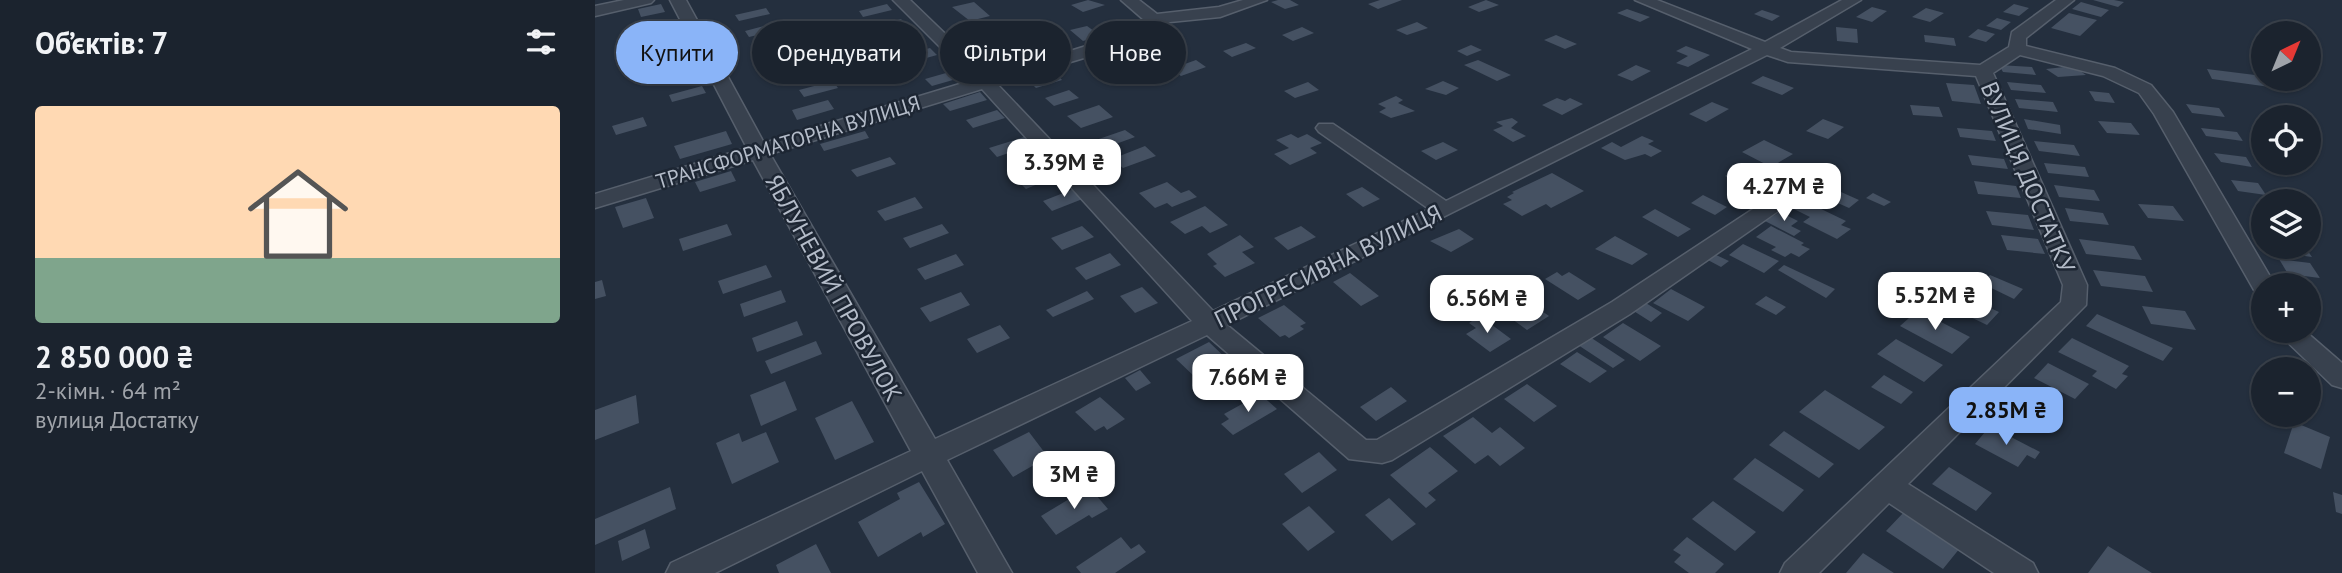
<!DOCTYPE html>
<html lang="uk">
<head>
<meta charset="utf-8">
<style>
	:root { --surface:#1b232e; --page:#282f3a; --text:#f1f3f6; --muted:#a0a4aa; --line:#39404a; --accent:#8ab4f8 }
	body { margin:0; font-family:"PT Sans",sans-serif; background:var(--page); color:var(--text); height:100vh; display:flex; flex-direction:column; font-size:26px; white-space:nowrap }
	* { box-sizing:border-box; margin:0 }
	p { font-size:23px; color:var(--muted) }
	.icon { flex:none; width:38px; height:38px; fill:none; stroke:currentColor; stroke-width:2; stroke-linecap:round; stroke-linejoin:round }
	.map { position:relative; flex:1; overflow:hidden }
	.details { display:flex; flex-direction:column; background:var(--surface); width:595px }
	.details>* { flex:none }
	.banner { position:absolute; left:21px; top:21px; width:665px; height:63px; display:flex; gap:14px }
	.needle { width:46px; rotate:43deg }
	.tools { position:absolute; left:1656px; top:21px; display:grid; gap:14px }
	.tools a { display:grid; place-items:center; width:70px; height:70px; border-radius:50%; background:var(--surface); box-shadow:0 2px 5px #0004,0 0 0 2px var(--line); font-size:35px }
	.price { position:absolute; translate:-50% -60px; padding:0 16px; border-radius:14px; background:#fff; color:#222; font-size:23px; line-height:46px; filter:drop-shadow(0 2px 4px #0008) }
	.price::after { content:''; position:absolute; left:50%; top:42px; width:21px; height:16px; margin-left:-10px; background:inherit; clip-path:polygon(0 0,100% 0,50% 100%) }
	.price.on { background:var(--accent); color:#111 }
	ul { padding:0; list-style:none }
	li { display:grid; align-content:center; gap:14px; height:371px; padding:0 35px }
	li span { display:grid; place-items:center; height:217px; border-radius:7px; color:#555 }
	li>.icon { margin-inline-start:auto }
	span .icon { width:126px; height:126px; fill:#fffc; stroke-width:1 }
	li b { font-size:30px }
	h2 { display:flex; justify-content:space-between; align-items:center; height:84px; padding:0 35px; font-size:30px }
	.tag { padding:0 24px; border-radius:32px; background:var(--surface); box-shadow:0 2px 5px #0004,0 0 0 2px var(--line); font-size:24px; line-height:63px }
	.tag.on { background:var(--accent); color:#111 }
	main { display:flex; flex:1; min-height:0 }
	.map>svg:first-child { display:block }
</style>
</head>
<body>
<main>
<section class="details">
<h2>Об’єктів: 7<svg class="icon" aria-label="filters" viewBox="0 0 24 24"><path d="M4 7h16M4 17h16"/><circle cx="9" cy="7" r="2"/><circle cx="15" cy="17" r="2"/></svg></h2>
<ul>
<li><span style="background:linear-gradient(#ffd9b3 70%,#7fa58c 0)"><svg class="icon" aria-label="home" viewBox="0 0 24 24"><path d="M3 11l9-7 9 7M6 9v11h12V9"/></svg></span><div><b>2 850 000 ₴</b><p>2-кімн. · 64 m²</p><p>вулиця Достатку</p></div></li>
</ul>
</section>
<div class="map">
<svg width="1747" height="573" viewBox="0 0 1747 573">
	<rect width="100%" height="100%" fill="#242f3e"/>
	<path fill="#455162" d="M493,0L510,5L488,12L476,5Z
		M683,0H695L704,5L690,9L676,2Z
		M785,0H807L783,9L773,4Z
		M891,0L904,5L884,12L873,7Z
		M1498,0H1519L1529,2L1523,7Z
		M379,2L395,16L375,21L357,7Z
		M1486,2L1514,10L1506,17L1477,9Z
		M66,4L70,12L46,17L43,9Z
		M292,4L297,10L268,17L264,11Z
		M1419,4L1434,8L1424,16L1408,12Z
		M1277,7L1292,11L1277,22L1261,17Z
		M171,8L175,14L144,21L140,15Z
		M1331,8L1349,13L1335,22L1317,17Z
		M1032,9L1055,17L1045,22L1022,13Z
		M1167,10L1185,16L1177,21L1159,14Z
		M1474,13L1502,20L1485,36L1456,28Z
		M1402,18L1416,22L1406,30L1391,26Z
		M306,19L310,24L283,30L278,26Z
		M822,22L833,28L812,35L801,30Z
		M180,23L184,30L154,37L150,31Z
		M492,26L506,36L488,41L475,30Z
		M707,27L719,33L698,41L687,35Z
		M1241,27L1262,29L1263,43L1242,41Z
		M409,28L416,34L390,41L384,35Z
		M78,29L81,34L49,41L47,37Z
		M1383,29L1400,34L1391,42L1373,37Z
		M320,33L327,40L298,48L291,41Z
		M961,35L982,44L970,49L949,40Z
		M1329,35L1359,38L1361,46L1330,42Z
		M84,40L87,46L52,55L49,49Z
		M191,40L196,47L164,55L159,47Z
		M651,43L661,48L637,57L628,51Z
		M428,44L440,55L412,63L401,52Z
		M876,45L887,50L872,56L862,51Z
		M1091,46L1115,55L1093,67L1081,63L1093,56L1081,51Z
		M335,48L342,55L317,62L310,55Z
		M530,48L541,56L521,62L510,54Z
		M91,54L94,60L61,68L58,62Z
		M206,55L211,62L174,72L170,64Z
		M601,60L611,67L586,76L576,69Z
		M883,60L916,75L902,81L869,65Z
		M251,61L255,68L222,77L218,70Z
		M1041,65L1056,71L1037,81L1022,75Z
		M1404,65L1437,67L1441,75L1408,72Z
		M1478,66L1491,75L1463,77L1451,69Z
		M98,69L102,75L69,83L67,77Z
		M1612,69L1668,76V79L1696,80L1704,91L1617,79Z
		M458,70L467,80L441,88L431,78Z
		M358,71L365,78L337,86L330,79Z
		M1168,76L1199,88L1187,95L1156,83Z
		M238,81L243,88L209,97L204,90Z
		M848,81L864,88L851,95L830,89Z
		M713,82L724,90L700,98L689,91Z
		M1412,82L1446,85L1451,93L1416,90Z
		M1351,83L1379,85L1386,104L1357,101Z
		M107,86L111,93L77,102L74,95Z
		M474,90L484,98L459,106L450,98Z
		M1494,91L1514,93L1520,103L1500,101Z
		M385,92L392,100L355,111L348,104Z
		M801,96L808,100L803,103L820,111L796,118L784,112L791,108L783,104Z
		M962,98L970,101L975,98L988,104L967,115L947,105Z
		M1420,99L1458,102L1463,112L1424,108Z
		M233,100L239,109L202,120L197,110Z
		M1117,102L1134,109L1111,122L1094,114Z
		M1591,104L1624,108L1630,117L1597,113Z
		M504,105L518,117L486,128L472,116Z
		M1315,105L1344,107L1348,117L1318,115Z
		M402,110L410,118L378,128L371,120Z
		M48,117L52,126L21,135L17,126Z
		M917,118L923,122L916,128L931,136L918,142L898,130L908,126L901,122Z
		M1228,119L1249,127L1233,139L1211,131Z
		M1429,119L1465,125L1466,134L1433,129Z
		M1503,121L1536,123L1545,135L1512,133Z
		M1362,128L1397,131L1401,141L1365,137Z
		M1606,128L1642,132L1648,141L1611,136Z
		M530,130L540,137L507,149L498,141Z
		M131,131L137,144L85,159L79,146Z
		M270,131L274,138L229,151L225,144Z
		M696,134L703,138L712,134L727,143L715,148L722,153L695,165L679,154L694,148L681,140Z
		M1047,136L1059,141L1053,144L1067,151L1056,157L1050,154L1030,160L1006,148L1017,142L1026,147Z
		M429,137L437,145L402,157L394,148Z
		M1169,140L1198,154L1176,167L1147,152Z
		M1439,141L1479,145L1485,156L1444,151Z
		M848,142L863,150L841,160L826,151Z
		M550,146L561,156L528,168L517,159Z
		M1619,153L1651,157L1657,167L1626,162Z
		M1373,155L1409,159L1413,169L1377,165Z
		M295,157L301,164L262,177L256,170Z
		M1449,163L1490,167L1494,177L1453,173Z
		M451,164L464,175L431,189L418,176Z
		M1141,169L1171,183L1160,190L1130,176Z
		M136,171L141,181L105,192L100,182Z
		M957,173L989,191L956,208L951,204L927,216L908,204L917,200L912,197L919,193L917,192Z
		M1636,180L1663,183L1671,195L1643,191Z
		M1379,181L1421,186L1426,198L1383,194Z
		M572,182L586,193L594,190L602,197L577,207L572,203L560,208L544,193Z
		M1459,185L1499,190L1505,201L1464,197Z
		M767,187L785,199L768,207L751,194Z
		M481,188L490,198L457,211L448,201Z
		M1237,188L1264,200L1254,208L1227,196Z
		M1214,192L1231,200L1222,207L1251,221L1246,225L1256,229L1242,239L1208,222L1215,217L1193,206Z
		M1278,193L1296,202L1289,206L1271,198Z
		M1108,195L1132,207L1120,215L1096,203Z
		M320,197L328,208L290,221L282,211Z
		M51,198L59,218L28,228L20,207Z
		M1543,204L1578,206L1589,221L1553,218Z
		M610,206L633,225L615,233L607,226L590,234L575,222Z
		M1470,208L1508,213L1514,225L1475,221Z
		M1060,209L1096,229L1083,237L1047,217Z
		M1391,211L1433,215L1439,230L1397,225Z
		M1185,212L1203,221L1196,226L1206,231L1199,236L1170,221Z
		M132,224L137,235L88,251L84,239Z
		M347,224L354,233L315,248L308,238Z
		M487,226L499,237L467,250L456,238Z
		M706,226L721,237L693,250L679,238Z
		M1176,226L1209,243L1206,245L1215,249L1204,257L1196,253L1190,257L1176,250L1181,247L1161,237Z
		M864,229L879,239L856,252L835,241Z
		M645,235L659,247L647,252L660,263L630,277L618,266L622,264L612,254Z
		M1406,235L1443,239L1450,254L1412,250Z
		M1020,236L1053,254L1037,265L1000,249Z
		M1484,239L1539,246L1547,260L1491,254Z
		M1148,244L1184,261L1169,273L1134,255Z
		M1677,247H1710L1717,257L1681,252Z
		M515,253L526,265L491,280L480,268Z
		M361,254L369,265L330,280L322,269Z
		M1119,254L1134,261L1126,267L1111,259Z
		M1684,259L1715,263L1725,278L1693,274Z
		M171,265L177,277L128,294L123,281Z
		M1189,265L1240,289L1231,298L1183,270Z
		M1498,270L1550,276L1558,292L1506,286Z
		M962,272L967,276L974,272L1001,289L983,300L950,279Z
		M755,273L784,296L766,306L738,282Z
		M1395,275L1428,289L1419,299L1386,283Z
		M7,280L11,296L0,299V282Z
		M547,287L563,303L540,313L525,296Z
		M1076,289L1110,307L1093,321L1058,303Z
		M186,290L191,302L149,317L145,304Z
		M492,291L499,299L458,317L451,310Z
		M366,292L375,305L335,322L325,308Z
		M924,295L954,316L932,330L902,308Z
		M1367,295L1404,312L1392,325L1363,311L1359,316L1351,312Z
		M1171,296L1191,307L1181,315L1160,304Z
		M1046,300L1067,313L1056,322L1034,308Z
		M689,305L711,323L705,326L709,329L694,338L690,335L685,337L663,318Z
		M1547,306L1590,311L1601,330L1556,324Z
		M1323,310L1375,337L1357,354L1305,326Z
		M1502,314L1578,348L1568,361L1491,326Z
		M885,316L916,339L895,352L871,334L881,328L874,323Z
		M202,321L208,335L162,352L157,338Z
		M1028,323L1066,346L1045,361L1008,337Z
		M405,325L415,338L382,353L372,339Z
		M992,335L1030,360L1018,368L980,343Z
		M1477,338L1534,366L1527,374L1533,376L1521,389L1497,376L1502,371L1463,352Z
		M1301,339L1348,365L1329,382L1282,354Z
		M221,341L227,354L176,374L170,361Z
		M614,342L637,364L626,370L622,367L601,378L581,359Z
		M982,352L1012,371L995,383L965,364Z
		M1453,363L1494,384L1480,399L1439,378Z
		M545,370L556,383L541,391L530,378Z
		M1289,375L1318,392L1306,404L1276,387Z
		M190,381L202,410L166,426L155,395Z
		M932,384L962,406L939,422L909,399Z
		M796,387L812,401L781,421L765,407Z
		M1230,390L1290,427L1264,450L1204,412Z
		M665,394L682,409L638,435L626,424L634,419L629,414Z
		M1425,394L1464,415L1453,429L1413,408Z
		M41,395L44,423L0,440V410Z
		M505,397L530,419L512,430L509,426L500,431L480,412Z
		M257,401L279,442L240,460L220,418Z
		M878,417L897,433L905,427L930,448L905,466L893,455L880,464L848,436Z
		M1699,422L1735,437L1726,469L1689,453Z
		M1395,426L1445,452L1440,459L1432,455L1423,467L1380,444Z
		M1189,431L1239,464L1224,478L1174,445Z
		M171,432L184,462L137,484L121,443L144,433L147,442Z
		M434,432L453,457L418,477L398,450Z
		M835,447L863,471L833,493L841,500L831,508L795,475Z
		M724,452L742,470L707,493L689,474Z
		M1160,458L1209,490L1188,512L1138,479Z
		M1354,467L1397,493L1381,511L1337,484Z
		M324,482L350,524L328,537L326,532L283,557L263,522L305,499L302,493Z
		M75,487L81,509L0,545V519Z
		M494,487L513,509L497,518L494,515L461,535L446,516Z
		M1738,492L1747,495V514L1741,512Z
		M794,498L821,524L797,541L770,515Z
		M1118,501L1161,532L1140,551L1097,519Z
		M714,506L740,532L713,551L687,524Z
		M1309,512L1365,548L1348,569L1291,531Z
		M50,529L55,548L27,561L23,541Z
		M526,537L536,549L544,544L551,552L520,573H486L481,567Z
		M1092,537L1129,564L1120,573H1094L1079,562L1086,555L1078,550Z
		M221,544L236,573H184L181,565Z
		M1513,546L1557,573H1493Z
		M1268,553L1299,573H1251Z"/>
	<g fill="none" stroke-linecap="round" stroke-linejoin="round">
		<g stroke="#565f6c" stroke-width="3">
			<path id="minor" d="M29,0H59L56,3L0,16V6Z
				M75,0H91L169,143L378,80L298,0H315L394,76L527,35L549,20L526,0H544L562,14L624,7L648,0H672L625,17L565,23L539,43L402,84L618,311L834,209L724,132L721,128L724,124H738L851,201L1157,49L1040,0H1062L1170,42L1247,0H1266L1185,48L1196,52L1385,65L1414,47L1417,32L1461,0H1479L1431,38V46L1520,68L1556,85L1578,112L1680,285H1668V293L1659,290L1559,114L1544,93L1508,76L1425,55L1398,73L1492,285L1491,305L1313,484L1438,563L1443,573H1399L1294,503L1224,573H1185L1190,563L1466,302L1468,285L1381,76L1193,62L1172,55L632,325L771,440H782L1017,302L1190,188L1198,187L1209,193L1035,314L797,460L787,463L754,459L612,335L352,460L417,573H383L327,471L120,573H71L76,563L316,451L158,160L0,208V194L152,148ZM387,89L597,321L340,439L175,154Z
				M1681,331H1710L1747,363V388L1737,385Z"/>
		</g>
		<use href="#minor" fill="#38414e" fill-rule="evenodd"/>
	</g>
	<g text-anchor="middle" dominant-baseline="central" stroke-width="5" stroke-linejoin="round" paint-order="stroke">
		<g font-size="21" fill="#b4bcc9" stroke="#1d2633">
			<text transform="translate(193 142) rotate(-17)">ТРАНСФОРМАТОРНА ВУЛИЦЯ</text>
		</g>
		<g font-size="24" fill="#b4bcc9" stroke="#1d2633">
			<text transform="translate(1433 177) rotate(67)">ВУЛИЦЯ ДОСТАТКУ</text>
			<text transform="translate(733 266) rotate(-26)">ПРОГРЕСИВНА ВУЛИЦЯ</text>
			<text transform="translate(239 288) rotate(61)">ЯБЛУНЕВИЙ ПРОВУЛОК</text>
		</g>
	</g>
</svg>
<div class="tools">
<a><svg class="needle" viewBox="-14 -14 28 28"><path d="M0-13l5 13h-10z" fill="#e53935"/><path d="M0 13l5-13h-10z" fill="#a0a4aa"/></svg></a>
<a><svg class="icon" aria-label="locate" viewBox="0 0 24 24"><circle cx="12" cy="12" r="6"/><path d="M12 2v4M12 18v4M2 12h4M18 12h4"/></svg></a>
<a><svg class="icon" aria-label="layers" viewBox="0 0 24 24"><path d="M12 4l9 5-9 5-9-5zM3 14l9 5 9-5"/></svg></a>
<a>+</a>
<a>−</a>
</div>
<b class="price" style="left:469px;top:199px">3.39M ₴</b>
<b class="price" style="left:1189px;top:223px">4.27M ₴</b>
<b class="price" style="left:1340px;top:332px">5.52M ₴</b>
<b class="price" style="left:892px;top:335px">6.56M ₴</b>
<b class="price" style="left:653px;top:414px">7.66M ₴</b>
<b class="price on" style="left:1411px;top:447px">2.85M ₴</b>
<b class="price" style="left:479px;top:511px">3M ₴</b>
<div class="banner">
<a class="tag on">Купити</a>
<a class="tag">Орендувати</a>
<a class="tag">Фільтри</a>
<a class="tag">Нове</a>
</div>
</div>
</main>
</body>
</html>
